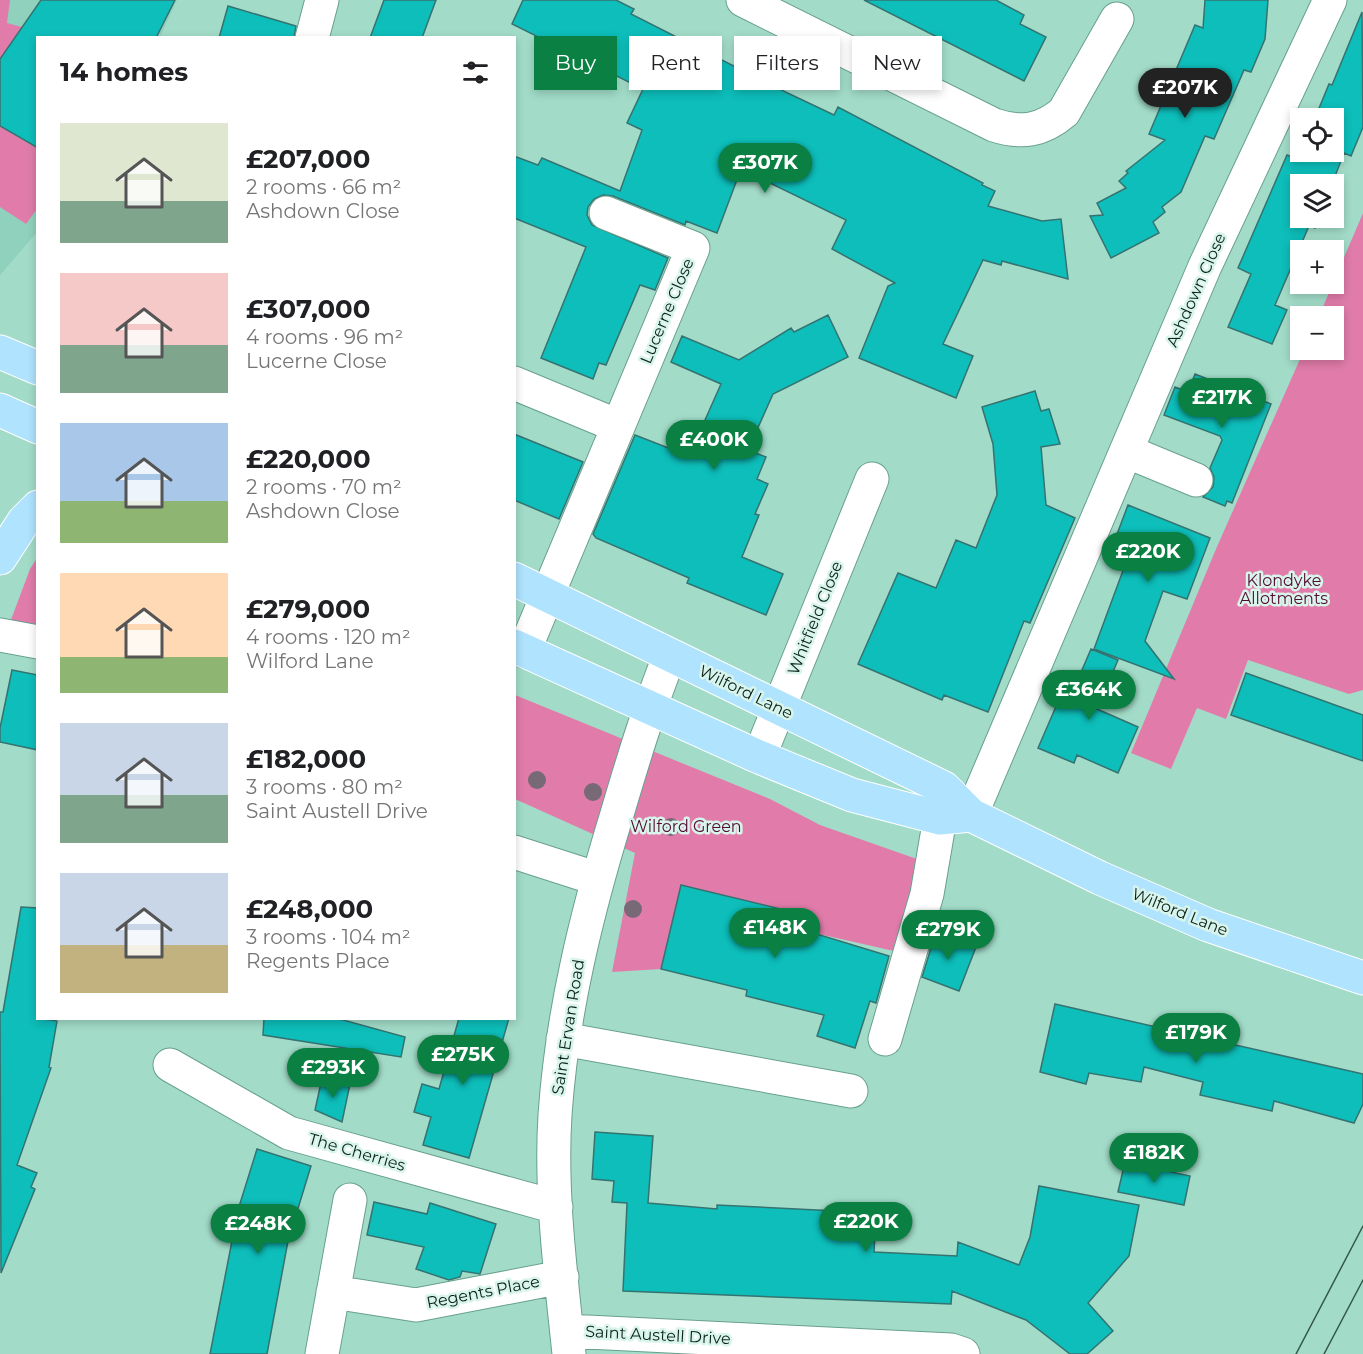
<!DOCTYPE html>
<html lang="en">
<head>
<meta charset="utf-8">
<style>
	:root { --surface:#fff; --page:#f6f6f6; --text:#202124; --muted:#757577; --accent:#0b8043 }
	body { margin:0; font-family:Montserrat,sans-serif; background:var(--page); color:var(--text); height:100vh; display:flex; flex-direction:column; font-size:22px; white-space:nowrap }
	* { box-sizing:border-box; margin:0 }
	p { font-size:20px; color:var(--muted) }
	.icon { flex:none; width:33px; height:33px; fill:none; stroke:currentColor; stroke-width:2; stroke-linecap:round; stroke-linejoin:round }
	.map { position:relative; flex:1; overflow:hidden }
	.panel { position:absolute; left:36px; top:36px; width:480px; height:984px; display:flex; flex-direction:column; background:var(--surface); border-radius:0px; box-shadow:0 3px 9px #0003 }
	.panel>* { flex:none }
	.top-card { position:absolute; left:534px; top:36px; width:570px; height:54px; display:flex; gap:12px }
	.tools { position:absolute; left:1290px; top:108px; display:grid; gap:12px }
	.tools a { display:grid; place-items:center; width:54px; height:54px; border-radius:0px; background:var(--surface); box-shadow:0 3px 9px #0003; font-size:30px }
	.price { position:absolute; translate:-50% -51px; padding:0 14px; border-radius:21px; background:var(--accent); color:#fff; font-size:20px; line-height:39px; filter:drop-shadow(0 2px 3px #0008) }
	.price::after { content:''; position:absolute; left:50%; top:36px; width:18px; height:14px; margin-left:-9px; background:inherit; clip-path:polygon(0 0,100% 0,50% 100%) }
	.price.selected { background:#222; color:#fff }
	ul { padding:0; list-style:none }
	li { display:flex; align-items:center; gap:18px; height:150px; padding:0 24px }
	li span { display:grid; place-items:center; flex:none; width:168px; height:120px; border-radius:0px; color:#555 }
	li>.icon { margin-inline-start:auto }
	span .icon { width:72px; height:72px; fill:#fffc; stroke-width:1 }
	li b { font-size:26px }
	h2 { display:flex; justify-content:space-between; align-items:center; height:72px; padding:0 24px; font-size:26px }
	.tag { padding:0 21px; border-radius:0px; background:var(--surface); box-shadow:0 3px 9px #0003; font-size:21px; line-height:54px }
	.tag.selected { background:var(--accent); color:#fff }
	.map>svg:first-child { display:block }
</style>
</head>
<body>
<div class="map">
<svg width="1363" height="1354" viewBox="0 0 1363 1354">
	<rect width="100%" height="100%" fill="#a2dcc8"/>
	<path fill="#8fd1bd" d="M0,0H177L160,37L38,38L37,232L0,275Z"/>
	<path fill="#e17caa" d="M0,0H10L7,23L22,27L0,59Z
		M0,126L37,148V209L26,224L0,207Z
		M1363,213V690L1349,694L1248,660L1226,719L1197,708L1171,769L1131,753L1216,549L1304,350H1334V316H1319Z
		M37,558V628L9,625L30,569Z
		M515,695L770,799L820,825L934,865L907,954L810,932L813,917L681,885L661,969L612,972L635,853L515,799Z"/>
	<path fill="#0dbeba" stroke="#357371" stroke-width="1.5" d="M41,0H175L156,38H38V148L0,126V59Z
		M384,0H436L422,38H370Z
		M523,0H616L634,9L631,14L775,87L834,115L838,107L983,183L982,185L995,191L988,206L1042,221L1061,219L1068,279L1002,261L1001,265L983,260L943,344L973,356L956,398L859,358L888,286L895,283L832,249L846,220L741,169L717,233L686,221L685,225L613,196L603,195L594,199L588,207L587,215L592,225L668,258L655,290L640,285L606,365L599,363L593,379L541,358L586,247L514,218V156L538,165L542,158L620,191L642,130L627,123L643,89L512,24Z
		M864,0H996L1024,15L1020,24L1046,37L1024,81Z
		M1205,0H1268L1265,39L1251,72L1244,70L1214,139L1205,136L1181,192L1162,207L1165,212L1153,222L1159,233L1111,258L1090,216L1103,215L1097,203L1126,188L1119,181L1128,173L1126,171L1165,140L1149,134L1195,25L1203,28Z
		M228,6L296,26L294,38H219Z
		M1362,12L1363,127L1351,156L1344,153L1332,184H1300V218H1319L1315,228L1309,226L1275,305L1287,310L1272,344L1228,327L1251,274L1238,268L1287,155L1298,159L1301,152H1334V118H1315L1329,84L1332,85Z
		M828,315L848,357L773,394L748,450L766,457L757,479L768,484L755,514L759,515L742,557L783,574L766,615L687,583L689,578L596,538L593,534L635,435L689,456L721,384L671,362L682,336L739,360L791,328L794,332Z
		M1195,374L1271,404L1232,503L1227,501L1225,506L1203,497L1213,487L1214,477L1210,468L1222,440L1220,436L1164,415L1175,387L1188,392Z
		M1035,391L1041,411L1049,409L1060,444L1041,447L1046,505L1075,518L1030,623L1024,621L988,712L944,695L942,700L858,664L898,573L936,588L956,540L976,548L997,495L993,444L982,407Z
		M514,434L583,462L559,519L514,500Z
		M1128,505L1210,538L1187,599L1163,591L1145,641L1174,679L1094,649L1128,557L1111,550Z
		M1091,649L1118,660L1097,709L1138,727L1118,773L1077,755L1074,763L1038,748L1058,702L1067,705Z
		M12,670L38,675V750L0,742V728Z
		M1246,673L1363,715V761L1231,715Z
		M681,885L814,917L810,932L889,956L876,1003L870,1001L855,1048L817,1036L824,1015L746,996L747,990L661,969Z
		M21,907L38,908V1018L57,1021L49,1067L51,1068L17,1165L37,1173L31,1187L35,1189L1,1273L0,1012H3Z
		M936,932L976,947L959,991L922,977Z
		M1055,1004L1363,1074V1104L1354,1123L1274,1101L1272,1111L1200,1095L1203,1082L1144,1067L1141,1082L1089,1073L1086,1084L1040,1072Z
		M264,1018H336L405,1037L401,1057L263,1035Z
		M459,1018H509L469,1158L423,1145L431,1117L414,1112L422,1084L439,1089Z
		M322,1078L350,1084L342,1122L315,1110Z
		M595,1132L653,1136L648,1203L717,1209V1205L876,1213L874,1252L957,1256L958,1242L1019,1265L1030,1237L1039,1186L1139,1205L1129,1256L1088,1303L1113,1331L1087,1354H1070L1026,1320L952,1291L951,1304L623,1291L627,1203L612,1202L614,1181L592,1179Z
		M257,1149L311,1166L288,1241L267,1354H210L238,1210Z
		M1125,1162L1190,1176L1184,1205L1118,1192Z
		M374,1202L427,1214L430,1203L496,1224L480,1274L462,1271L460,1277L449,1280L416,1269L424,1247L367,1235Z"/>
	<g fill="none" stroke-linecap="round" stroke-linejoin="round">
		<g stroke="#68a08e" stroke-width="35">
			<path id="minor" d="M743,0L994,125C1021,134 1042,131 1064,112L1117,19
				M312,38L322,0
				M514,383L618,426
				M1126,451L1196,480
				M0,635L38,642
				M524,651L693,248L606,213
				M759,757L872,479
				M971,815L1205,266L1330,0
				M514,852L598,879
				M563,1039L851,1091
				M885,1039L927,894L940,818
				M170,1065L289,1133L556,1207
				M333,1292L416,1305L562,1277
				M567,1331L951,1350L963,1354
				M322,1354L350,1200
				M569,1354C561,1276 550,1193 555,1115C562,1012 587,912 617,814C633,760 649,707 670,655"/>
		</g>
		<g stroke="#fff" stroke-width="35">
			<path id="major" d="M0,352L38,368
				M0,410L38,427
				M0,558L24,521L38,507
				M514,579L944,788L971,815L1100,878L1208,925L1363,978
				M514,646L759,757L852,795L940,818L971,815"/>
		</g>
		<use href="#minor" stroke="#fff" stroke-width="33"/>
		<use href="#major" stroke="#afe3fe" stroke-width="33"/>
		<path stroke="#34564b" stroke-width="1.5" d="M1296,1354L1363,1226
			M1324,1354L1363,1280"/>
	</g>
	<g fill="#776976">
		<circle cx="537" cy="780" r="9"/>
		<circle cx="593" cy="792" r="9"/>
		<circle cx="671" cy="827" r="9"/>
		<circle cx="633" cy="909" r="9"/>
	</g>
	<g text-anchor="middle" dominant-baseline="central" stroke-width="5" stroke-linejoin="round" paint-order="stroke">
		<g font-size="16" fill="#0a221b" stroke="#d9f5eb">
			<text transform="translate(1196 290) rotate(-66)">Ashdown Close</text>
			<text transform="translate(667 311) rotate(-67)">Lucerne Close</text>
			<text transform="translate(815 618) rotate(-68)">Whitfield Close</text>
			<text transform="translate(746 692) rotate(26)">Wilford Lane</text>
			<text transform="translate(1180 912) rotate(22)">Wilford Lane</text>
			<text transform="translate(568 1027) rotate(-81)">Saint Ervan Road</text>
			<text transform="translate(357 1152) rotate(16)">The Cherries</text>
			<text transform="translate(483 1292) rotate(-11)">Regents Place</text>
			<text transform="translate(658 1335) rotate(3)">Saint Austell Drive</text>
		</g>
		<g font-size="16" fill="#530b33" stroke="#d9f5eb">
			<text x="1284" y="580">Klondyke<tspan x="1284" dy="18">Allotments</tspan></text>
			<text x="686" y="826">Wilford Green</text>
		</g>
	</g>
</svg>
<div class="tools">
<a><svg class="icon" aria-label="locate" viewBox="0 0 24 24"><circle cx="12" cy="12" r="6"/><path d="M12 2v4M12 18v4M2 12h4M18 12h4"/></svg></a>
<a><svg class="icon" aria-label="layers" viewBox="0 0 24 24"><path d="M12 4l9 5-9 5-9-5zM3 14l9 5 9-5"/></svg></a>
<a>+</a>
<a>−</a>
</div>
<b class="price selected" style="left:1185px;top:119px">£207K</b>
<b class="price" style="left:765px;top:194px">£307K</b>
<b class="price" style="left:1222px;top:429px">£217K</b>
<b class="price" style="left:714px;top:471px">£400K</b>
<b class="price" style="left:1148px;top:583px">£220K</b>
<b class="price" style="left:1089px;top:721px">£364K</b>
<b class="price" style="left:775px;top:959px">£148K</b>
<b class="price" style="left:948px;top:961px">£279K</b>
<b class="price" style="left:1196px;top:1064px">£179K</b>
<b class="price" style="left:463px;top:1086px">£275K</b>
<b class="price" style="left:333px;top:1099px">£293K</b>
<b class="price" style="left:1154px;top:1184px">£182K</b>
<b class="price" style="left:866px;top:1253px">£220K</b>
<b class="price" style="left:258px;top:1255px">£248K</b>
<div class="top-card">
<a class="tag selected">Buy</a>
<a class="tag">Rent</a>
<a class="tag">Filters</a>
<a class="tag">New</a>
</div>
<section class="panel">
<h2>14 homes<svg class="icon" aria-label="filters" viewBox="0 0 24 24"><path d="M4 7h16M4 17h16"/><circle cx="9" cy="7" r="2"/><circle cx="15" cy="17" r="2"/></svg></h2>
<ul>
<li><span style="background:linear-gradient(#dfe7d0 65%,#7fa58c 0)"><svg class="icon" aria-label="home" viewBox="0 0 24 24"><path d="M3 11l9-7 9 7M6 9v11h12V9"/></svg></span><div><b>£207,000</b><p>2 rooms · 66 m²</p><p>Ashdown Close</p></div></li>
<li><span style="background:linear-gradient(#f6c9c9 60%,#7fa58c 0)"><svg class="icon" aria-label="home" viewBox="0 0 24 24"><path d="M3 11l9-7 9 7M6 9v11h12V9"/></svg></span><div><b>£307,000</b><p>4 rooms · 96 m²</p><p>Lucerne Close</p></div></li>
<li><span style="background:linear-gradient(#a9c7e8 65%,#8fb573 0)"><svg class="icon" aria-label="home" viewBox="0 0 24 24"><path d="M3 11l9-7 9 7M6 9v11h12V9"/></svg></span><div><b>£220,000</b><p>2 rooms · 70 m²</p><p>Ashdown Close</p></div></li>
<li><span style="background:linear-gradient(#ffd9b3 70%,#8fb573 0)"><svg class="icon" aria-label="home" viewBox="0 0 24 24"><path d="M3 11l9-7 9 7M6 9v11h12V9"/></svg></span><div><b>£279,000</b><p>4 rooms · 120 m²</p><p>Wilford Lane</p></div></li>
<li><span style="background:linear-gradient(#c9d6e8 60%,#7fa58c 0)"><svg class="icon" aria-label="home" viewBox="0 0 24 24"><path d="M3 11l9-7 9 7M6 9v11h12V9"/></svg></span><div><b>£182,000</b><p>3 rooms · 80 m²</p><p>Saint Austell Drive</p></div></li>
<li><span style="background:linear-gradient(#c9d6e8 60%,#c2b280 0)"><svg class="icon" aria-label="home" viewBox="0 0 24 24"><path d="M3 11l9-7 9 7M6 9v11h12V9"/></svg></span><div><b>£248,000</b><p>3 rooms · 104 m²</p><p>Regents Place</p></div></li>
</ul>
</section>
</div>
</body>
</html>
